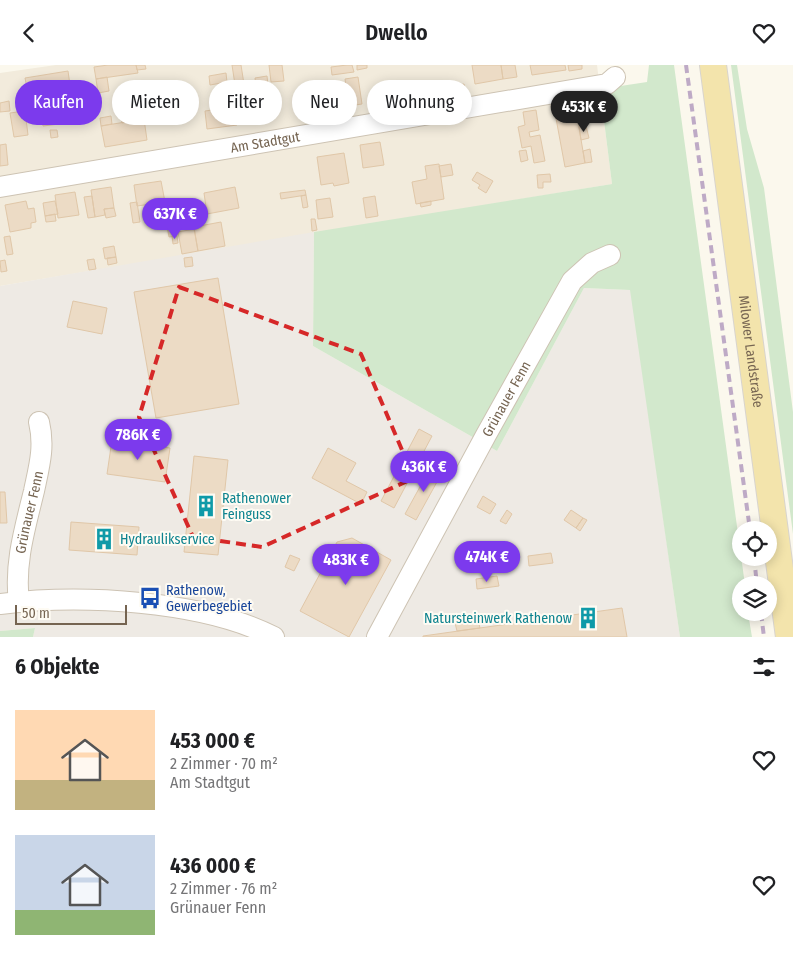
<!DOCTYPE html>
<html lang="de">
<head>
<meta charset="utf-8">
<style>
	:root { --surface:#fff; --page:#f6f6f6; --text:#202124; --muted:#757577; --accent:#7c3aed }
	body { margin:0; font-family:"Fira Sans Condensed",sans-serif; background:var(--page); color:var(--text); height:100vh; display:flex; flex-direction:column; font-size:19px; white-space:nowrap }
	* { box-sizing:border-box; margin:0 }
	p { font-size:16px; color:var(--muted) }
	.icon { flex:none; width:28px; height:28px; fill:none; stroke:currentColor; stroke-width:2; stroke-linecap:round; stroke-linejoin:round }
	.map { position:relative; height:572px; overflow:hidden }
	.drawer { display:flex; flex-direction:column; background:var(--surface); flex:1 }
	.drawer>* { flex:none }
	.top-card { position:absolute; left:15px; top:15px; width:500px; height:45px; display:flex; gap:10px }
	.buttons { position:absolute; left:732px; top:456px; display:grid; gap:10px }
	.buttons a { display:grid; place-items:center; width:45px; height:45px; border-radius:50%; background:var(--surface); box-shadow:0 2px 12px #0003; font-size:25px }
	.scale { position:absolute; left:15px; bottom:12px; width:112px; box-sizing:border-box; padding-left:5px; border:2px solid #756451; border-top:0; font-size:14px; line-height:18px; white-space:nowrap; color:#756451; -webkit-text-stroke:4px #fefbf3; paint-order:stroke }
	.price { position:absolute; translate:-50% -42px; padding:0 11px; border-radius:18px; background:var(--accent); color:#fff; font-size:16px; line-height:32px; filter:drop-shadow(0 1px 2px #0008) }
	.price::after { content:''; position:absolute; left:50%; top:30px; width:15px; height:11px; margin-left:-8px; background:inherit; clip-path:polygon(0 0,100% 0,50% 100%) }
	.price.current { background:#222; color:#fff }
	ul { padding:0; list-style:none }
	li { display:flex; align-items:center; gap:15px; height:125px; padding:0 15px }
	li span { display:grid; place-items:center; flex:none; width:140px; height:100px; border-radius:0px; color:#555 }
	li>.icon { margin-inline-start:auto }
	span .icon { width:60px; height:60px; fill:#fffc; stroke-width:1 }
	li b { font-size:21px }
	h2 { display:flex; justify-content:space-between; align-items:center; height:60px; padding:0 15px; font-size:21px }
	.tag { padding:0 18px; border-radius:22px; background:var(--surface); box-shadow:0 2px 12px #0003; font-size:18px; line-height:45px }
	.tag.current { background:var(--accent); color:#fff }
	header { display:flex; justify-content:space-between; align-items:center; height:65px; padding:0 15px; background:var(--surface); font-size:22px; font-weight:600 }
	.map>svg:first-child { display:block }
</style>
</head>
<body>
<header><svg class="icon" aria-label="back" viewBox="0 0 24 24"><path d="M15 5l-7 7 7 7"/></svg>Dwello<svg class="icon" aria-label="heart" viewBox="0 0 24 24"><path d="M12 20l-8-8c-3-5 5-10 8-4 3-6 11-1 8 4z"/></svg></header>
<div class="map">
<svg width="793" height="572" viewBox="0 0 793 572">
	<rect width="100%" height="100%" fill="#fbf8ed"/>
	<path fill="#f2ebdc" d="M56,0H597L612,119L0,221V8Z"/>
	<path fill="#eeeae4" d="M314,167L313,281L497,386L584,223L631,225L680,572H33L35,563L0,566V221Z"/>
	<path fill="#d2e8cc" d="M649,0H674L745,520H741V548H748L752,572H680L630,225L584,223L497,386L313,281L314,167L612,119L601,32L614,22L647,17Z
		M731,0H737L747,64L764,123L793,347V469Z
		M35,563L33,572H0V566Z"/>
	<path fill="#ecdbc5" stroke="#e0c7a8" d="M108,0H136L138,8L96,14L94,2Z
		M136,0H145L146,4L137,5Z
		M232,0H241L246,32L237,33Z
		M269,0H282L284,16L271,17Z
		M347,0H352L354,7L332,10L331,2Z
		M357,0H367V3L357,5Z
		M472,0H501L503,14L475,19Z
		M501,0H515L517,12L503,14Z
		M530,0H565L566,5L532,10Z
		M568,0H582V4L569,6Z
		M68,6L70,20L57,23L58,30L39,33L37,26L28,28L25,13Z
		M226,8L227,17L210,20L209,11Z
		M267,11L268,20L256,22L255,13Z
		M107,12L109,26L98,28L96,14Z
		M358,12L362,39L342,42L339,23L346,21L345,14Z
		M165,19L166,25L157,27L155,21Z
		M464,19L467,31L459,33L457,20Z
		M9,36L10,46L0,47V38Z
		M230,36L231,42L212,45L211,39Z
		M62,40L64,51L58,52L59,59L43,61L41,43Z
		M234,42L237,60L207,64L205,46Z
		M536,45L539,65L529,67L530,72L540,70L545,96L534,98L531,81L522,83L518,62L525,60L523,47Z
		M576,45L585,98L565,102L555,48Z
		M25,46L28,70L14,72L10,48Z
		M133,48L134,56L122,58L121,50Z
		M111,51L112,59L101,61L100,53Z
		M144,54L147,75L105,82L101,61Z
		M586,61L589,73L581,75L579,62Z
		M50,65H57L58,72L51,73Z
		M380,77L384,100L363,103L360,80Z
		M6,79L8,100L0,101V80Z
		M590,84L592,97L585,98L583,86Z
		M526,85L528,95L521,97L519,86Z
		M344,88L349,118L334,121L333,118L321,120L317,92Z
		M439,99L444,134L416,139L412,117L427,114L425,101Z
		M451,99L453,110L441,112L439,101Z
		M477,107L493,116L486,128L478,123L480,120L472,115Z
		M550,109L551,117H543V123H538L537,110Z
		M161,116L165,137L137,141L134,120Z
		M111,122L114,143L104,144L105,150L95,152L91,125Z
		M235,122L239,143L207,149L204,128Z
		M305,125L306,130L281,134L280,128Z
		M75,127L79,150L58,153L55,130Z
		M306,130L308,142L303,143L301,131Z
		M92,131L95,152L88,153L84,132Z
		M375,131L378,151L366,153L363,133Z
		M330,133L333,152L318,154L316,135Z
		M26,136L28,144L34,143L36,157L31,158V163L10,167L5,140Z
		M55,136L58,149L45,151L43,138Z
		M431,136V140L421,142L420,138Z
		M137,137L140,157L133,158L130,138Z
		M181,137L183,150L177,151L175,138Z
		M159,138L160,144L148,146L147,140Z
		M114,143L116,151L106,153L104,144Z
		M55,149L56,156L46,157L45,151Z
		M311,154H315L317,165L312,166Z
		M174,155L177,171L169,172L166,156Z
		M221,157L225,181L198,186L194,162Z
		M194,164L198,186L182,189L178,167Z
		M10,171L13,189L7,190L4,172Z
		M172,171H177L178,178L173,179Z
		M114,181L116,192L105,194L103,183Z
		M116,192L117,198L108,200L107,193Z
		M192,192L193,201L185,202L184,193Z
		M94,194L96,204L89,205L87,195Z
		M5,195L7,206L1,207L0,196Z
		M218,213L239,339L156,353L134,227Z
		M73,236L107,243L102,269L67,262Z
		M419,364L432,371L394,443L381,436Z
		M112,375L170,383L165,417L107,409Z
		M328,383L356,398L346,416L367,427L361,439L312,413Z
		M194,391L228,395L218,490L184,487Z
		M432,400L443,406L416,455L405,449Z
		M0,427H5L7,458H0Z
		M483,431L496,439L490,449L477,442Z
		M507,445L512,449L506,459L500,456Z
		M571,445L583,453L576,463L564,455Z
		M583,453L587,455L580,466L576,463Z
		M71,457L139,462L137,490L69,485Z
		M352,473L391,495L349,572L300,546L337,477Z
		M551,488L553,498L529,501L528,491Z
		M290,490L300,494L294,506L285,502Z
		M497,511L499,521L477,524L476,514Z
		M622,543L627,572H423V571Z
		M478,555L480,563L457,566L455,558Z"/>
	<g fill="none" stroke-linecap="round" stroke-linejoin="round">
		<g stroke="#cdc3b3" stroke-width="22">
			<g id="minor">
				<path id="s1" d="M0,122L607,19L615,12"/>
				<path id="s2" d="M19,537C14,499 25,463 34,426C39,402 45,382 39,357"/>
				<path d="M0,539C80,529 202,535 274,572"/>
				<path id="s3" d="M377,572L486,370L572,216L592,198L610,190"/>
			</g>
		</g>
		<g stroke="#d8d4ce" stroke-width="28">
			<g id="major">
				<path id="s4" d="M713,0L789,572"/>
			</g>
		</g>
		<use href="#minor" stroke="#fff" stroke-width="20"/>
		<use href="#major" stroke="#f3e4ac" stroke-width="26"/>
		<path stroke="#beaac6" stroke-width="4" stroke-dasharray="8 5" stroke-linecap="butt" d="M686,0L750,465
			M754,492L757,520
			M761,548L764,572"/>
	</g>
	<path fill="none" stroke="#d62828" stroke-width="4" stroke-dasharray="10 6" stroke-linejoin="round" d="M179,222L361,289L414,413L262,482L193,472L139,352Z"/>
	<defs>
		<g id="building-bare" transform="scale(1.725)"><path d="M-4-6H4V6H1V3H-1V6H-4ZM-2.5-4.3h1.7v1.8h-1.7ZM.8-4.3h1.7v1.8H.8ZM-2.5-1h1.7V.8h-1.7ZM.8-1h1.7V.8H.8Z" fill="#0f9aa8" stroke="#fefbf3" stroke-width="2.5" paint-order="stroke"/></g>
		<g id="bus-bare" transform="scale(1.725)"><path d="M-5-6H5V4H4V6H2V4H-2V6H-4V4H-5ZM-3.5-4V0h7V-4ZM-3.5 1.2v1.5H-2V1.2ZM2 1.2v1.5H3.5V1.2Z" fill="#1a4fb4" stroke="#fefbf3" stroke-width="2.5" paint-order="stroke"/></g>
	</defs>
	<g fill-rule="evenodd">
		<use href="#building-bare" x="206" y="441"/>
		<use href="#building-bare" x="104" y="474"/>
		<use href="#bus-bare" x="150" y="533"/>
		<use href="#building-bare" x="588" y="553"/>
	</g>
	<g text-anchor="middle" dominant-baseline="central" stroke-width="4" stroke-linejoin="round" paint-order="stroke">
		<g font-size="14" fill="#756451" stroke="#fefbf3">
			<text stroke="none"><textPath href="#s1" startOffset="269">Am Stadtgut</textPath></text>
			<text stroke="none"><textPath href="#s4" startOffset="289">Milower Landstraße</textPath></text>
			<text stroke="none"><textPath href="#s3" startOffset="271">Grünauer Fenn</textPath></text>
			<text stroke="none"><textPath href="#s2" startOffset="91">Grünauer Fenn</textPath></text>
		</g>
		<g font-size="14" fill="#0d838f" stroke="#fefbf3" text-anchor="start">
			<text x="222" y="433">Rathenower<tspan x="222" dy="16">Feinguss</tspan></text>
			<text x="120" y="474">Hydraulikservice</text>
			<text x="572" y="553" text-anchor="end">Natursteinwerk Rathenow</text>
		</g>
		<g font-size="14" fill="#164399" stroke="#fefbf3" text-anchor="start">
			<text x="166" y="525">Rathenow,<tspan x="166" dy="16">Gewerbegebiet</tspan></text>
		</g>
	</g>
</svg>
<div class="buttons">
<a><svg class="icon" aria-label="locate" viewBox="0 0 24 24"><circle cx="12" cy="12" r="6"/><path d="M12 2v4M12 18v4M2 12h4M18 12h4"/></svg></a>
<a><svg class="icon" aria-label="layers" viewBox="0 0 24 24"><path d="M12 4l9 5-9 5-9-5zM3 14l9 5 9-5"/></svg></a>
</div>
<div class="scale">50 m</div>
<b class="price current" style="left:584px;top:68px">453K €</b>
<b class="price" style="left:175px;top:175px">637K €</b>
<b class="price" style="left:138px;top:396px">786K €</b>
<b class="price" style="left:424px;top:428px">436K €</b>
<b class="price" style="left:487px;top:518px">474K €</b>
<b class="price" style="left:346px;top:521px">483K €</b>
<div class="top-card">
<a class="tag current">Kaufen</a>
<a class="tag">Mieten</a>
<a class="tag">Filter</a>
<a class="tag">Neu</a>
<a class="tag">Wohnung</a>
</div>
</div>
<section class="drawer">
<h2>6 Objekte<svg class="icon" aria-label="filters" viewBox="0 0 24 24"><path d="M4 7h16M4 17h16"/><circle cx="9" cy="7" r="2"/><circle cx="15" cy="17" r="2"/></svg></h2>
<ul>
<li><span style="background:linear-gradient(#ffd9b3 70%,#c2b280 0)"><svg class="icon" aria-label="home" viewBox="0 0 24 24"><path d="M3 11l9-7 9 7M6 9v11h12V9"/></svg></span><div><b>453 000 €</b><p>2 Zimmer · 70 m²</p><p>Am Stadtgut</p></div><svg class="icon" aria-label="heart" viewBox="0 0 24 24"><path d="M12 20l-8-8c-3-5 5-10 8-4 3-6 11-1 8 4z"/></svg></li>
<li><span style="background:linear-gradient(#c9d6e8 75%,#8fb573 0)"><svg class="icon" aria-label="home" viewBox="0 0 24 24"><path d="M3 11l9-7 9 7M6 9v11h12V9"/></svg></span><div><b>436 000 €</b><p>2 Zimmer · 76 m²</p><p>Grünauer Fenn</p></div><svg class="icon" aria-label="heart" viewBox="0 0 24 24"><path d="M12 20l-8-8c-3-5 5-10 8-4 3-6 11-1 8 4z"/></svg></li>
</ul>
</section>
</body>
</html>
